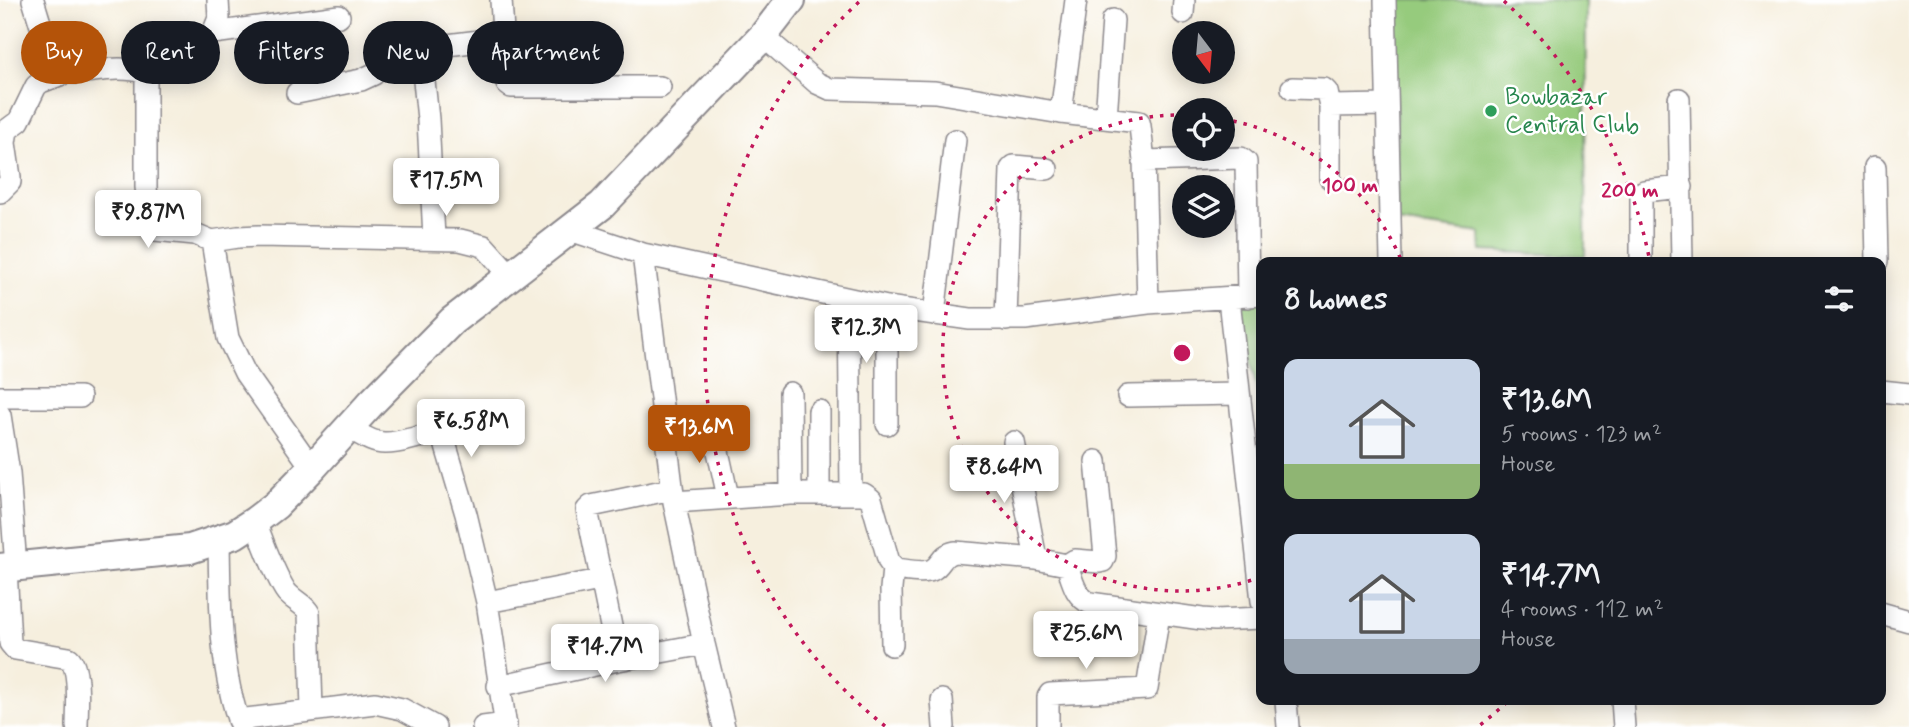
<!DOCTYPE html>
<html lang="en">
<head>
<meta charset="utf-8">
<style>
	:root { --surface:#171b24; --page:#242831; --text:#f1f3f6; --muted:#9ea1a6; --accent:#b45309 }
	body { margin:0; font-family:Mynerve,sans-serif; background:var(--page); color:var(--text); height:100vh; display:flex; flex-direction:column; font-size:26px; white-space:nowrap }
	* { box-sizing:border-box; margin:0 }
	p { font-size:23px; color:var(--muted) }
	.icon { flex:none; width:38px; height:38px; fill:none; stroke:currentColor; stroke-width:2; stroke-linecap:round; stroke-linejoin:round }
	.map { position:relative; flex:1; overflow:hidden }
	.sheet { position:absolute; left:1256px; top:257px; width:630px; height:448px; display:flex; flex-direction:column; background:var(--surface); border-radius:14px; box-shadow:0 4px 18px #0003 }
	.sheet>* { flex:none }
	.guide { position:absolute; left:21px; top:21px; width:665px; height:63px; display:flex; gap:14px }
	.needle { width:46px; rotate:164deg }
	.controls { position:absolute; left:1172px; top:21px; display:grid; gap:14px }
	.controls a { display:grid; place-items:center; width:63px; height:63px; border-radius:50%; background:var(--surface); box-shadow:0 4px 18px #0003; font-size:35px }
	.price { position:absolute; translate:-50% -60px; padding:0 16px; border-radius:7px; background:#fff; color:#222; font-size:23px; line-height:46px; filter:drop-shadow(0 2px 4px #0008) }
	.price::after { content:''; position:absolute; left:50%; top:42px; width:21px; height:16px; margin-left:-10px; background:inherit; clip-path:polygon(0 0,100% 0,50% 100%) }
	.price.selected { background:var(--accent); color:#fff }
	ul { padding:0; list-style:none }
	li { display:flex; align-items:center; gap:21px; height:175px; padding:0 28px }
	li span { display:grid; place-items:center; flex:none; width:196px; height:140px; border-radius:14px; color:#555 }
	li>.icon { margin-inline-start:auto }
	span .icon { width:84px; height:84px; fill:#fffc; stroke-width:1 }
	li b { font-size:30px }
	h2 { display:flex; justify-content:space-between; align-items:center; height:84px; padding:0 28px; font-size:30px }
	.chip { padding:0 24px; border-radius:32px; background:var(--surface); box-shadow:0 4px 18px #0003; font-size:24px; line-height:63px }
	.chip.selected { background:var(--accent); color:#fff }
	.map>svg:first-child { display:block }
</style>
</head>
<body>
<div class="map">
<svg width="1909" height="727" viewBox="0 0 1909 727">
	<rect width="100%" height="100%" fill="#fff"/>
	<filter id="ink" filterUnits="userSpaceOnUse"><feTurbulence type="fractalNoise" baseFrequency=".0143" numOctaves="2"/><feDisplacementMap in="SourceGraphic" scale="14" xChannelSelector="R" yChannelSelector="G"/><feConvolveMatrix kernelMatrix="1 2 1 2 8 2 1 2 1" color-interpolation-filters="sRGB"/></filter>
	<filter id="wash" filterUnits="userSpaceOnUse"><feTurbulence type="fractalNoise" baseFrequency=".00686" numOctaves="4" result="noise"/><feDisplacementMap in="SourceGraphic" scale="28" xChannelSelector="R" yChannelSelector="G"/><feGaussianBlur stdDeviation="1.57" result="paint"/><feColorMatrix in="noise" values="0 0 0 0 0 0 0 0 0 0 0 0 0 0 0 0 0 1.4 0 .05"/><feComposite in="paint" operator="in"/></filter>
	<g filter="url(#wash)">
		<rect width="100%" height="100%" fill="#f6efde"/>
		<path fill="#96cb7d" stroke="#5c765c" stroke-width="2" d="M1395,0H1586L1585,256L1481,251L1480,233L1397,222Z
			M1262,301V416L1239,302Z"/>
	</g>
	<g filter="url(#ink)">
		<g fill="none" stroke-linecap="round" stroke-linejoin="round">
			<g stroke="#8c888c" stroke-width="24">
				<path id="minor" d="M33,0C38,15 49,58 59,68C64,72 70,73 75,73C99,71 123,65 146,73
					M218,0L219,18L213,33L148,65L146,73V187L149,219L155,230L195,234L212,241L228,338L245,373L312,468
					M501,0L506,81L507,84L511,87H660
					M1385,0L1391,262
					M1183,13L1184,0
					M213,33L339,16
					M763,36L817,83L830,89L935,92L1061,113L1139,122L1140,126L1144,161L1148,303
					M1292,88L1324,89L1327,92L1330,106V178
					M297,93L361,80L374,74L391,60L425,50
					M1679,99L1682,262
					M1330,106L1387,105
					M1061,113L1076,0
					M1106,118L1113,20
					M1144,161L1241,158L1246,162L1248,297
					M1875,167L1877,262
					M0,192L10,182V177L5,143L7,130L19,121L36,86L41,82L68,72
					M570,230L643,254L887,307L970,319H1025L1148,303L1262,295
					M434,238L428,119L422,62L425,50L439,46L504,38
					M212,241L238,237L259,236L460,240L484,246L511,276
					M643,254L674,502L704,644L724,727
					M1641,262V193L1644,191L1682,187
					M849,299L851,493
					M1229,299L1262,601
					M934,314L955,140
					M1006,320L1011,169L1014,166L1047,169
					M1881,391L1909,394
					M790,393L791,494
					M1128,396L1238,394
					M0,397H80
					M819,411V493
					M0,415L9,473L16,567
					M712,424L728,497
					M887,424V307
					M349,428C360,434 373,444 386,443C404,443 419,434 438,435L445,443L466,514L487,602L506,727
					M1014,442L1036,559
					M674,502L791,494H864L871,499L889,562L896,569C906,570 923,574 932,570C943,564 940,555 955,552L1036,559L1067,565C1072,579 1075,597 1090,603L1202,619L1215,620L1262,618
					M255,521C264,544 272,569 285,590C291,600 304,603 309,613L312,710
					M219,539C220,600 219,670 241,727
					M1067,565L1075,560L1099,562L1103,561L1105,556L1096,461
					M6,568L10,643L15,649L69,658C81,669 77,710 77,727
					M487,602L600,580
					M1881,613L1909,621
					M892,645L891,589L893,568
					M618,660L587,510L591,506L672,489
					M498,686L618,660L704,644
					M942,700L944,727
					M1286,700L1288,727
					M1622,700L1624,727
					M238,720L375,703L402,709L435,727
					M483,727L506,724
					M1048,727V697L1050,694L1147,689L1159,614"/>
			</g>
			<g stroke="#8c888c" stroke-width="32">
				<path id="major" d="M0,568L190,549L235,534L255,521L276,505L312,468L373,401L452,321L602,205L763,36L791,0"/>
			</g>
			<use href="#minor" stroke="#fff" stroke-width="21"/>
			<use href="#major" stroke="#fff" stroke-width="28"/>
		</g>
	</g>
	<g fill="none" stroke="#c2185b" stroke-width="3.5" stroke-dasharray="3.5 7">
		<path d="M1261 577A238 238 0 1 1 1184 115M1223 119A238 238 0 0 1 1402 262"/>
		<path d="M1507 702A477 477 0 0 1 1479 726M885 726A477 477 0 0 1 860 1M1504 1A477 477 0 0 1 1650 262"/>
	</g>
	<circle fill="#2e9e5b" stroke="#fff" stroke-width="2.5" cx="1491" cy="111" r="7"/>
	<g text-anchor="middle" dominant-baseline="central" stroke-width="5" stroke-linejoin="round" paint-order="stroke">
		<g font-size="24" fill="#27864d" stroke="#fff" text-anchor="start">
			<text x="1505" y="97">Bowbazar<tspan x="1505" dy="28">Central Club</tspan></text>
		</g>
	</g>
	<circle cx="1182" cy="353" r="10" fill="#c2185b" stroke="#fff" stroke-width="3.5"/>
	<g font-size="21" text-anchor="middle" font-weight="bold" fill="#c2185b" stroke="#fff" stroke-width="5" stroke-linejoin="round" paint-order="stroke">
		<text x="1350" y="192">100 m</text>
		<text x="1630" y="197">200 m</text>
	</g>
</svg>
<div class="controls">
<a><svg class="needle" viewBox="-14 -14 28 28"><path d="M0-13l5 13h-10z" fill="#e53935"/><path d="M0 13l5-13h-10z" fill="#9ea1a6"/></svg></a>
<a><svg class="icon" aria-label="locate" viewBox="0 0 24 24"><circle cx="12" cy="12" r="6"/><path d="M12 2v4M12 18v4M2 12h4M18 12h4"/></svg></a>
<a><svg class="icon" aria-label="layers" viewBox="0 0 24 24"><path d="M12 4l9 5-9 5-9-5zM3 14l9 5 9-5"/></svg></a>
</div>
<b class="price" style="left:446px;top:218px">₹17.5M</b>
<b class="price" style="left:148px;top:250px">₹9.87M</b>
<b class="price" style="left:866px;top:365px">₹12.3M</b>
<b class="price" style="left:471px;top:459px">₹6.58M</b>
<b class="price selected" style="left:699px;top:465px">₹13.6M</b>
<b class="price" style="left:1004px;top:505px">₹8.64M</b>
<b class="price" style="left:1086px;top:671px">₹25.6M</b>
<b class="price" style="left:605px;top:684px">₹14.7M</b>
<div class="guide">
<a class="chip selected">Buy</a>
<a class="chip">Rent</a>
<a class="chip">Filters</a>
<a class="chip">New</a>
<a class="chip">Apartment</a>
</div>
<section class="sheet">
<h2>8 homes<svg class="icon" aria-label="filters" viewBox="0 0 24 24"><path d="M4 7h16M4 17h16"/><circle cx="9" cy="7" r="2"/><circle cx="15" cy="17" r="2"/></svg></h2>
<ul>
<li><span style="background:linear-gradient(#c9d6e8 75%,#8fb573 0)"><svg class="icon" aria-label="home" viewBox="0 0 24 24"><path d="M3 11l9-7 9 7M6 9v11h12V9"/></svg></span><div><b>₹13.6M</b><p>5 rooms · 123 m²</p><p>House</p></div></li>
<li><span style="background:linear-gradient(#c9d6e8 75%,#9aa5b1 0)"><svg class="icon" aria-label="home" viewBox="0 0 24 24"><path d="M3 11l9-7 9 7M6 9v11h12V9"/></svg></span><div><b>₹14.7M</b><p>4 rooms · 112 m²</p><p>House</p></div></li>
</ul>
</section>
</div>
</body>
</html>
